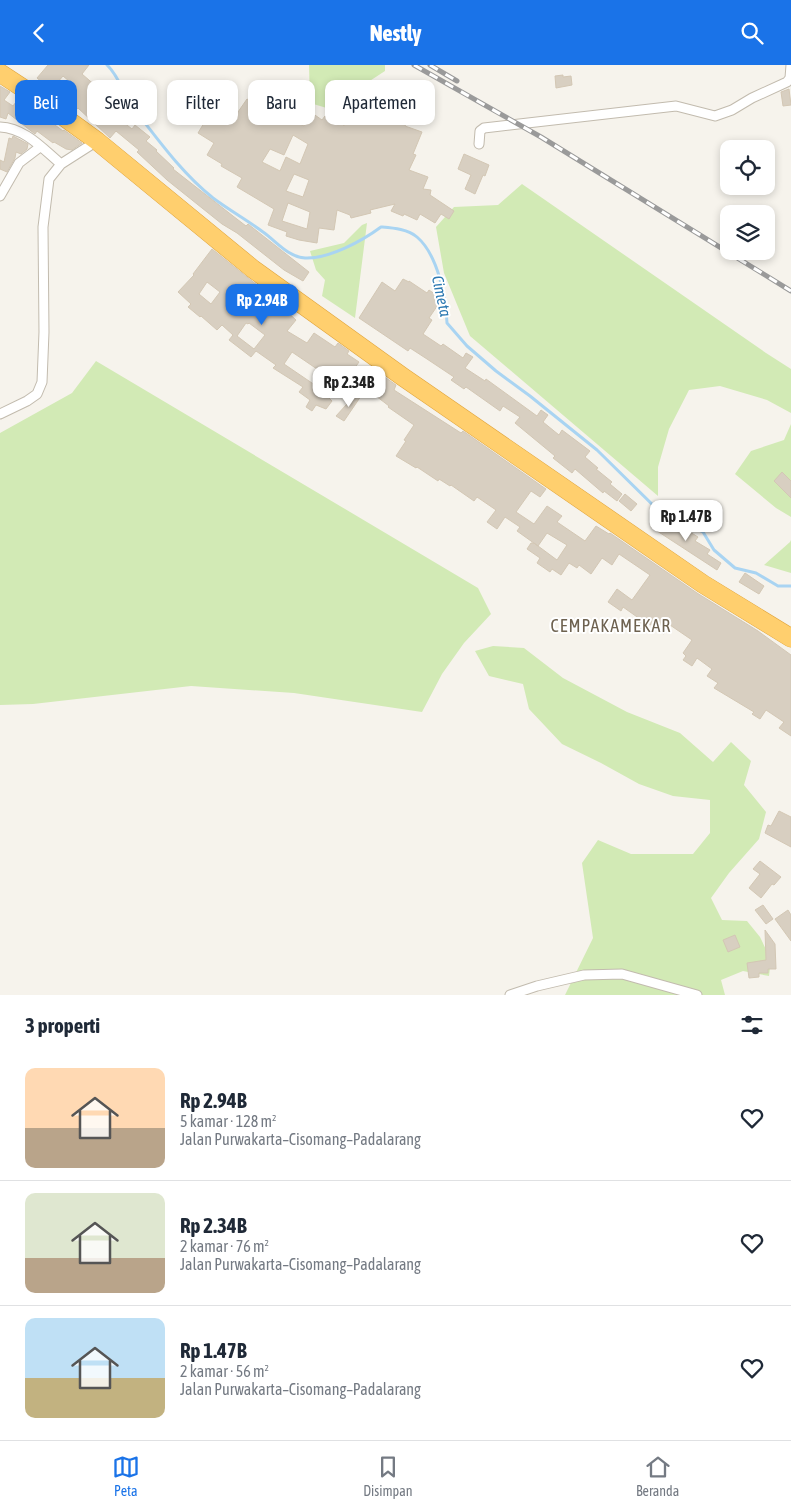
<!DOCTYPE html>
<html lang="id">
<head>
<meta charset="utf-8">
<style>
	:root { --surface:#fff; --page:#f6f6f7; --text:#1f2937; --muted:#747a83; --line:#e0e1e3; --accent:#1a73e8 }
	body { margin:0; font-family:"Asap Condensed",sans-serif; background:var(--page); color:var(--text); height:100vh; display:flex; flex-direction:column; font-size:19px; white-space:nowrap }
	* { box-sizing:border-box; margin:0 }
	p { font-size:16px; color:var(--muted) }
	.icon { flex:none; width:28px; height:28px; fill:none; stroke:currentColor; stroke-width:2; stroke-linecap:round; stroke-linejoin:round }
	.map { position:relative; height:930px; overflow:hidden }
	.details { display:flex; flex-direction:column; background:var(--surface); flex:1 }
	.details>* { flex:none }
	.banner { position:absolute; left:15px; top:15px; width:500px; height:45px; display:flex; gap:10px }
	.fabs { position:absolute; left:720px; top:75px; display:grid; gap:10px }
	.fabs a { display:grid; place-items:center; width:55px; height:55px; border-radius:10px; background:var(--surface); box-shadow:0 2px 8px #0003; font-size:25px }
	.price { position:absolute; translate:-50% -42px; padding:0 11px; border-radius:10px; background:#fff; color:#222; font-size:16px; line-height:32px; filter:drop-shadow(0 1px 2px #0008) }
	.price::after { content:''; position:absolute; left:50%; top:30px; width:15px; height:11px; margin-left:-8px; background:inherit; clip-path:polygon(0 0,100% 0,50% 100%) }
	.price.selected { background:var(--accent); color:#fff }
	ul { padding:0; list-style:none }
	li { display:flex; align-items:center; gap:15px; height:125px; padding:0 25px }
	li+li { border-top:1px solid var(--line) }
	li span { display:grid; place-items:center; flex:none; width:140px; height:100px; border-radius:10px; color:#555 }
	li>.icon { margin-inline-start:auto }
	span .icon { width:60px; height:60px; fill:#fffc; stroke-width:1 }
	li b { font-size:21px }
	h2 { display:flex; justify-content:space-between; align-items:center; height:60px; padding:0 25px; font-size:21px }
	.chip { padding:0 18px; border-radius:10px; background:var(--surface); box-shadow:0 2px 8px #0003; font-size:18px; line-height:45px }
	.chip.selected { background:var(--accent); color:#fff }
	header { display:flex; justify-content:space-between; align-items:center; height:65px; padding:0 25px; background:var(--accent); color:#fff; font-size:22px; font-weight:800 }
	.dock { display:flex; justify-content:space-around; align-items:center; height:70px; border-top:1px solid var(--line); background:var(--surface); font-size:14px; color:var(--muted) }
	.dock a { display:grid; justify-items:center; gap:2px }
	.dock .selected { color:var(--accent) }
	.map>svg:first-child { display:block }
</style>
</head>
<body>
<header><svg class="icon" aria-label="back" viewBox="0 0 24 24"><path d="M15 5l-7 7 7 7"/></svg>Nestly<svg class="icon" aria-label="search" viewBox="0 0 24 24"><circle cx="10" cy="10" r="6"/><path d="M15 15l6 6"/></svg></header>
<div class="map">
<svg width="791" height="930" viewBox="0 0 791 930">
	<rect width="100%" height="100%" fill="#f6f3ec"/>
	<path fill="#d2eab5" d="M309,0H385V6L362,21L344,43L330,44L310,38Z
		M522,119L766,288L791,304V348L767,335L720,321L689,325L669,364L658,402V431L470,271L444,208L436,162L454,142L498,140Z
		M367,158L355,253L322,231L325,215L316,205L310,186L344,178L362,160Z
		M96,296L478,523L491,549L464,578L442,609L422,647L294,628L191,621L33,639L0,640V368L72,328Z
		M791,359V452L776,443L735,409L751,386L784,375Z
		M791,475V508L764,500L790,477Z
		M493,581L524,583L563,613L627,647L680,668L713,697L731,677L751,696L744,720L766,747L759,774L729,808L711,833L722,855L747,856L760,872L771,895L769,911L743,906L721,915L725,930H565L593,873L582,798L598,775L631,789H693L710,768V735L673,731L639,719L601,698L562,679L529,644L523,619L489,611L475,586Z"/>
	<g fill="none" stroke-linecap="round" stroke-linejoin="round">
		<path stroke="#a9d4f2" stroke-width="3" d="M107,0C120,12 124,32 135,45C159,76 182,108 213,133C229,145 247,155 263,167C276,176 288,192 305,193C329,194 362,176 381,162C393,163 408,164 417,172C438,190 446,233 447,258L467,281L496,306L530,331L597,385L660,447L703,467L714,485L735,503L756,508L778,521H791"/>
	</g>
	<path fill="#d8cfc1" stroke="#d3c7b4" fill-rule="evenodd" d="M48,0H89L82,9L97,22L94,24L112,40L108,45L132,64L135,60L150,72L146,76L157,85L156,86L174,103L173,104L233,151L246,161L248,159L309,207L303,216L284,205L237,168L222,159L167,115L137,87L139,85L116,66L110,73L78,43L76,45L65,35L76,22L63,11L51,25L37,13Z
		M563,10V12L571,11L572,20L556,23L555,11Z
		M391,16L403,21L399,31L418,39L415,48L411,47L405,61L422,67L413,89L416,90L409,105L428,112L423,124L431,125L430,130L454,146L449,154L441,149L435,158L420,149L417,155L404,149L403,151L391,146L395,139L370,145L371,148L351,153L350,150L337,145L334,165L319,163L317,178L299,175L286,171L287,167L268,160L274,144L237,122L242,113L221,101L222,99L207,90L214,78L198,68L210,48L229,60L247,34L275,50L276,48L279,49L289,32L297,36L287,53L304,61L312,48L322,55L325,51L338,60L341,58L344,61L356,39L364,43L373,22L386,27ZM293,70L308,79L300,99L286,92L280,106L262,97L270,84L284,90ZM294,109L309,115L303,132L286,126ZM288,138L310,147L307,164L282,156Z
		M0,21L10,27L4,35L13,41L19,33L63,66L64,65L82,78L72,85L66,84L54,77L53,78L37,66L35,69L8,48L6,54L0,52Z
		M789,24L791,40L783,41L781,27Z
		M13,71L28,79L27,84L21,89L16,87L15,93L7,107L0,104V95L4,97L9,73L12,74Z
		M464,89L489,100L485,111L483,110L475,129L465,124L471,110L458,104Z
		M212,184L262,224L258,229L284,246L285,245L296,255L287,266L307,278L314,268L335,282L338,278L349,286L347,289L359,297L342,321L292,287L284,299L331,331L329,333L332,336L326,344L316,340L312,346L306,342L310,335L299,327L303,322L273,303L276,300L256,286L251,292L229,275L233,270L222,260L217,265L201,251L200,252L188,242L191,239L178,227L194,210L193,209ZM207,217L220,227L211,239L199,229ZM246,258L248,259L249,258L265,270L254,284L237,271Z
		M403,214L409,217V216L427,228L429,225L442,234L429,253L432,255L423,269L441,281L443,279L463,293L466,288L473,292L465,303L485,316L486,314L537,351L541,345L548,350L543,357L559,370L562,365L590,386L585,392L598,403L596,404L612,417L610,419L622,429L617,436L604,426L603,428L575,404L572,408L553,393L555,391L515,358L520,352L503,341L500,346L466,322L464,324L451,315L454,312L427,294L410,283L408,286L359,253L382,217L395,226Z
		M379,308L396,320L394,325L461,368L463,366L546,424L540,432L531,426L516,447L534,459L547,441L562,451L557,457L585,476L596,461L609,469L610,468L697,528L758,566L791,590V671L779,663L784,657L766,645L760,654L752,649L754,647L714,623L718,618L707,611L712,604L697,593L692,601L683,595L686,591L683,588L692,575L670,560L664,569L648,558L643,565L636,560L640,554L623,542L621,546L608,537L617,524L632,535L650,510L619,489L612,500L602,493L591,509L579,500L577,503L569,498L561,510L552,504L550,507L537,498L540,493L527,484L531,478H534L557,495L567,480L547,468L538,481L517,466L520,462L505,452L497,464L487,457L496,445L477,432L474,436L451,420L450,421L439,414L438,416L417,402L416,403L396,391L406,376L404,375L414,360L388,342L389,341L376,331L380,325L374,321L379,314L376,313Z
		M357,328L361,331L344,356L336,351Z
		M782,407L791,416V433L774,416Z
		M625,429L637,439L631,446L619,436Z
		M657,452L682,468L685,464L698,472L695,476L710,485L707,489L721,498L717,505L651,462Z
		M745,508L764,521L759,529L739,517Z
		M779,746L791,752V782L765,768L768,760L771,761Z
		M760,796L781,812L774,820L772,819L761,833L749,823L760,809L753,804Z
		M763,840L773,854L766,859L755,845Z
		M788,845L791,850V876L775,854Z
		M765,865L775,879L776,904H768V908H759V912L749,913L747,898L766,895Z
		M735,870L740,882L728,887L723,875Z"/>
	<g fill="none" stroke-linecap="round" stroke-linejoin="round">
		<g stroke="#c2bbae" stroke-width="11">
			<path id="street" d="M0,62C25,63 43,84 61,99
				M479,79L480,66L484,63L676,41L715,51L732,45L752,33L787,17L790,13L791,0
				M0,131L19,98L40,82
				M0,349L27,336L37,329L42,317L44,267L43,162L49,114L61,99L97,76
				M510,930L537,921L584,910L622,909L697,930"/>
		</g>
		<g stroke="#e0a43c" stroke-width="19">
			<path id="highway" d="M0,8L35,31L97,76L253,204L403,312L703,519L791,573"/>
		</g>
		<use href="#street" stroke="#fff" stroke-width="9"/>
		<use href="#highway" stroke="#ffcf6e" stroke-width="18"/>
		<g stroke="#9a9a9a" stroke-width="5">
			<path id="rail" d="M414,0L541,72L791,226
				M430,0L457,16"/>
		</g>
		<use href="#rail" stroke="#fff" stroke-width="3" stroke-dasharray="9" stroke-linecap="butt"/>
	</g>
	<g text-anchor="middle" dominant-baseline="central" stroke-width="4" stroke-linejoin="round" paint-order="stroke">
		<g font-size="16" font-style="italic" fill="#2e7ab2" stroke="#fff">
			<text transform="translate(442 231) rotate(78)">Cimeta</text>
		</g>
		<g font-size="18" letter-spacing="1" fill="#6e6250" stroke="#fff">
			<text x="611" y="560">CEMPAKAMEKAR</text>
		</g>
	</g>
</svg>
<div class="fabs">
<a><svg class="icon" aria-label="locate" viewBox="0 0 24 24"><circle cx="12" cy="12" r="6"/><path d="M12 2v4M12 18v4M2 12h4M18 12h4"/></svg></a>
<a><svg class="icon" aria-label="layers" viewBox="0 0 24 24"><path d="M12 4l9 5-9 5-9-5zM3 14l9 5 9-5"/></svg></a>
</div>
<b class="price selected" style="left:262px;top:261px">Rp 2.94B</b>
<b class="price" style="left:349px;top:343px">Rp 2.34B</b>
<b class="price" style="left:686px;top:477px">Rp 1.47B</b>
<div class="banner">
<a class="chip selected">Beli</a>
<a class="chip">Sewa</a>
<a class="chip">Filter</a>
<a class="chip">Baru</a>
<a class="chip">Apartemen</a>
</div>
</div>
<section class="details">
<h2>3 properti<svg class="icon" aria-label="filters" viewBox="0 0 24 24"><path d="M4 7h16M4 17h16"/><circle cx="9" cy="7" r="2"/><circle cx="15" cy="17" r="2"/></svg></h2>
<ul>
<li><span style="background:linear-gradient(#ffd9b3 60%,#b9a48a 0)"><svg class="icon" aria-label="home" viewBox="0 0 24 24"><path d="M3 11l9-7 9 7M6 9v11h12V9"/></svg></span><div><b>Rp 2.94B</b><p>5 kamar · 128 m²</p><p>Jalan Purwakarta–Cisomang–Padalarang</p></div><svg class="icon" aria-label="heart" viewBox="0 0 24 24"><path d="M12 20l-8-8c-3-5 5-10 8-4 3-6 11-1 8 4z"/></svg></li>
<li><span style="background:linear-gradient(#dfe7d0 65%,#b9a48a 0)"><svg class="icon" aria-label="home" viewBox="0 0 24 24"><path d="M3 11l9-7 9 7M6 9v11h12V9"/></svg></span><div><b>Rp 2.34B</b><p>2 kamar · 76 m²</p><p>Jalan Purwakarta–Cisomang–Padalarang</p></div><svg class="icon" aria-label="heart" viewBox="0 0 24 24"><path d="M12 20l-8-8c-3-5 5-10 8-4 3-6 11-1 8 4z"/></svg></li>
<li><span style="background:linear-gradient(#bfe0f5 60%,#c2b280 0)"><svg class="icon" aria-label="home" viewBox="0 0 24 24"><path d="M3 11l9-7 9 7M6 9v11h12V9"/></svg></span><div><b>Rp 1.47B</b><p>2 kamar · 56 m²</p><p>Jalan Purwakarta–Cisomang–Padalarang</p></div><svg class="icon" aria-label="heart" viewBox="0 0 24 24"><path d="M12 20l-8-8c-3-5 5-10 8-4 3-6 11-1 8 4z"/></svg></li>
</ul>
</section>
<nav class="dock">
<a class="selected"><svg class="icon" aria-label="map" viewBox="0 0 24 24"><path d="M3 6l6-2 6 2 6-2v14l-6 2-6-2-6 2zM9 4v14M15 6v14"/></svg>Peta</a>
<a><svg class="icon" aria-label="saved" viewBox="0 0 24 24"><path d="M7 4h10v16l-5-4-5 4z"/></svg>Disimpan</a>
<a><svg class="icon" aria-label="home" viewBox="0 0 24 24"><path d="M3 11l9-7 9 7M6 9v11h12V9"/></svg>Beranda</a>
</nav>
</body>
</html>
